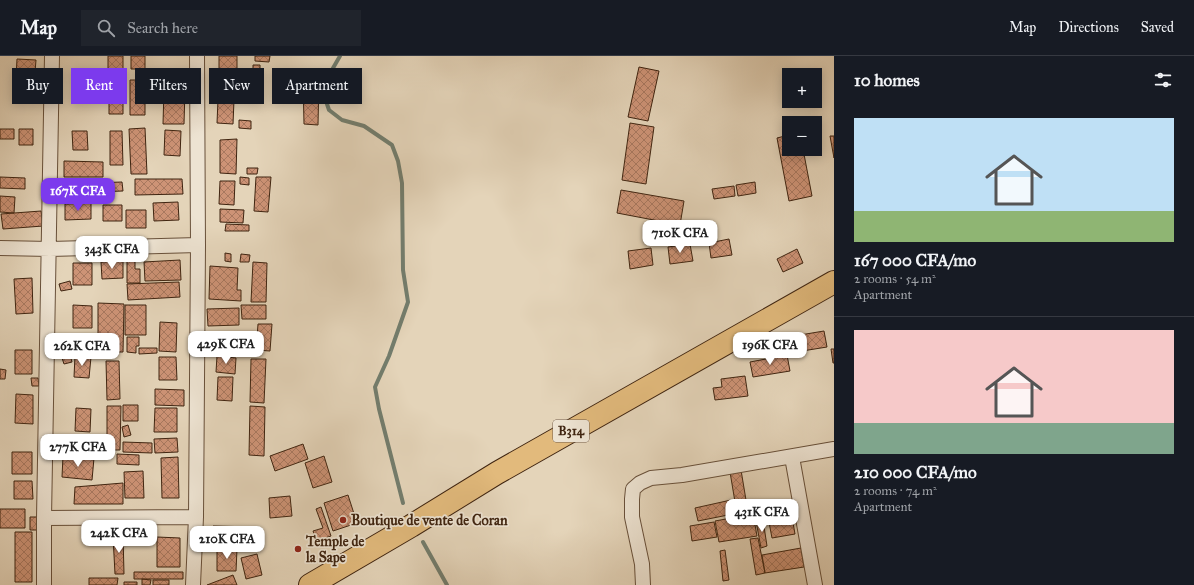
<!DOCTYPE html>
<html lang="en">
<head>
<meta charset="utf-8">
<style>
	:root { --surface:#171b24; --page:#20242c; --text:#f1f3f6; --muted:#9ea1a6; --line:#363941; --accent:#7c3aed }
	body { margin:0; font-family:"IM FELL Great Primer",serif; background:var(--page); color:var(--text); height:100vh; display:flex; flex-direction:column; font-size:15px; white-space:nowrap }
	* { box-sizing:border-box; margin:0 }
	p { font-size:13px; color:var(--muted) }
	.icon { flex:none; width:22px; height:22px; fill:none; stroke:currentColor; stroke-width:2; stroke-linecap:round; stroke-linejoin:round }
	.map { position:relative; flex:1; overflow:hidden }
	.side { display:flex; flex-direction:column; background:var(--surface); width:360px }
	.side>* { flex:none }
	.banner { position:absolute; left:12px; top:12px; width:380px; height:36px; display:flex; gap:8px }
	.tools { position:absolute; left:782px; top:12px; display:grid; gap:8px }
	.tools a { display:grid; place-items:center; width:40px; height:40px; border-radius:0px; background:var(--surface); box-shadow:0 2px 10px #0003; font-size:20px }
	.price { position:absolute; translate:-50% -34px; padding:0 9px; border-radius:8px; background:#fff; color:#222; font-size:13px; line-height:26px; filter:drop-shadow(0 1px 2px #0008) }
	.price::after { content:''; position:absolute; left:50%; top:24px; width:12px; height:9px; margin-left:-6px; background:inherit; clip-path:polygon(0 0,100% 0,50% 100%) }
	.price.selected { background:var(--accent); color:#fff }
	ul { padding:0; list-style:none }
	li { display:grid; align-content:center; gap:8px; height:212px; padding:0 20px }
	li+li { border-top:1px solid var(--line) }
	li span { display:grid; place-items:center; height:124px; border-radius:0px; color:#555 }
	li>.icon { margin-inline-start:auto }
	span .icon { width:72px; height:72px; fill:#fffc; stroke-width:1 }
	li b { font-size:17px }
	h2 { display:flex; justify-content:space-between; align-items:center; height:48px; padding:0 20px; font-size:17px }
	.chip { padding:0 14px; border-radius:0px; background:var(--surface); box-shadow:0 2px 10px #0003; font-size:14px; line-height:36px }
	.chip.selected { background:var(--accent); color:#fff }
	header { display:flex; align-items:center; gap:24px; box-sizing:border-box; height:56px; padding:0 20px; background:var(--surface); border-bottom:1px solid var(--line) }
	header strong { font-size:19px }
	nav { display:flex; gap:22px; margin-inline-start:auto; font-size:14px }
	.search { width:280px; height:36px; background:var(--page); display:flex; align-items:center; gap:10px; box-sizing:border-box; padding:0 14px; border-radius:0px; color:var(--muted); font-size:15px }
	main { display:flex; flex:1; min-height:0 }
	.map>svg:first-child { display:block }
</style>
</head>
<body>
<header>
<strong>Map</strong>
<div class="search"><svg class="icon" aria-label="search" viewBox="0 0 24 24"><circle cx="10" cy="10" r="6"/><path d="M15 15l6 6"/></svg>Search here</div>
<nav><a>Map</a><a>Directions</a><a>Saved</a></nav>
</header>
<main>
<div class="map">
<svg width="834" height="529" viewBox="0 0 834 529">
	<defs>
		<pattern id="building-cross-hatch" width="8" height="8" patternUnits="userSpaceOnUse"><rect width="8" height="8" fill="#cd9376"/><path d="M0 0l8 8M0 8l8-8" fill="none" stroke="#a8785f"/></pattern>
	</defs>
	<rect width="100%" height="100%" fill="#e4d4b9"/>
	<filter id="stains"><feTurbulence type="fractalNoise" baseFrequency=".005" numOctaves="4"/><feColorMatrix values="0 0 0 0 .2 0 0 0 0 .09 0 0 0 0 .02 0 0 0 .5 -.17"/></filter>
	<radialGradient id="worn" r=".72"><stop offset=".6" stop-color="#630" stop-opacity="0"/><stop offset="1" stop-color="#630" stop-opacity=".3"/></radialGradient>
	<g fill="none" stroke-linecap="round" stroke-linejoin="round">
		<path stroke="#737d6d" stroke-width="4" d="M340,0L329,19L326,45L329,54L342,64L364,70L392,89L398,105L402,127L403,214L408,246L389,300L375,331L379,353L403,447
			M423,486L447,529"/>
	</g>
	<path fill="url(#building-cross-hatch)" stroke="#3f2410" d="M108,0H123V14L108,15Z
		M131,0H145V13H131Z
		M219,0H237V15H219Z
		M255,0H270L269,6L255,5Z
		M17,3L36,4L35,16H32V23L16,22Z
		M253,9H260V16H253Z
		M639,11L659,15L648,65L628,61Z
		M279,20L293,21V30L279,29Z
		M303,21L319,22L318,69L304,68Z
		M109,24H123V58H109Z
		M130,24H145V59H130Z
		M164,33H185L184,68H163Z
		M218,44H234L233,68L217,67Z
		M239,64L251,65V73L239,72Z
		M630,67L654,71L646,128L622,124Z
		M145,72L147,118H131L129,73Z
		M0,73H14V83H0Z
		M19,73H33V89H19Z
		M165,74L181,75L180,100L164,99Z
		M72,75H87L88,94H73Z
		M110,75H122L123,109H110Z
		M789,79V93H803L812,140L789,145L777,82Z
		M830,80H834V102Z
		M237,83L236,118L220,117V84Z
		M64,105L103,106V121H64Z
		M247,112H258L257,118H247Z
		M0,121L25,122V133L0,132Z
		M240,121L249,122V129L240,128Z
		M256,121H271L268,156L254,155Z
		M73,123H89V145L72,144Z
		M135,123H182L183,138L135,139Z
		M220,125H235L234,149L219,148Z
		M122,126L123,135L93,136V127Z
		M755,126L756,137L738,140L736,129Z
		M734,130L735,140L714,143L712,133Z
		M621,134L684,145L680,169L617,157Z
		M0,140L15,141L14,157L0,156Z
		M178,146L179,164L154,165L153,147Z
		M91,147V163L65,164V148Z
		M103,149H122V165H103Z
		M220,153L244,154L243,167L220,166Z
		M126,154H146V172H126Z
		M41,155L43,170L3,173L1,158Z
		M226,168L249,169V175H225Z
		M729,183L732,199L711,202L709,187Z
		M690,188L693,205L670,208L668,191Z
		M651,192L653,209L630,213L628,195Z
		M797,193L803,207L783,216L777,203Z
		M225,197L231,198V206L225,205Z
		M241,198L250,199L249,206H240Z
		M180,204L181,224L145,225L144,206Z
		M123,205V222L102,223L101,206Z
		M127,205H135V213H140V227H127Z
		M253,206L267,207L266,246H251Z
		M73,207H92V229H73Z
		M210,210L238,212L237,234H241V245L209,243Z
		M32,222L33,257L16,258L14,223Z
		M70,225L72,233L61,235L59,228Z
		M179,226L180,241L128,244L127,228Z
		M98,247L124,248L123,296H98Z
		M73,249L92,250V272H73Z
		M125,249H146V279H125Z
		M241,249H266V263H242Z
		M239,252V269L208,270L207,253Z
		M160,266L177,267L176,296L159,295Z
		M258,268H272L270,295L256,294Z
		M824,275L827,291L796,296L794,280Z
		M251,276L252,295L213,298L212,279Z
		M786,280L789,294L780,296L778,282Z
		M127,281H139V290H136V297L127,296Z
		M139,292H157V297L139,298Z
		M73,293H96V298H73Z
		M831,293H834V307H833Z
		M15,294H32V318H15Z
		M70,299L72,306L64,308L62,302Z
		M787,299L790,315L753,321L750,306Z
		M75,300L91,301L89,322L74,321Z
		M217,300L236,302L235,318L216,316Z
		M159,301H176L177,324H159Z
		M251,303H266L264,347L250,346Z
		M106,305H119L120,343L107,344Z
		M0,313L6,314L5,323H0Z
		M745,320L748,340L715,344L713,332L722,331L721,323Z
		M218,321H233L232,345L217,344Z
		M31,322H38L39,330H32Z
		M155,333L184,334V350L155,349Z
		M16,338L33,339V368L15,367Z
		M123,349H138V365H123Z
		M107,350H121L120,394H107Z
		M250,350L265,351L264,400L249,399Z
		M76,352L91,353L90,376L75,375Z
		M155,352H177V376H154Z
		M128,369L131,379L124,381L122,371Z
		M177,382L178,396L155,397L154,383Z
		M123,386L152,387V397L123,396Z
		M303,388L308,403L275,415L270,400Z
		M12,396H32V418H12Z
		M117,398L139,399V409L117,408Z
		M63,400L94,402L92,424L62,421Z
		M324,400L332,426L313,432L305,407Z
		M178,401L179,442H162L161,402Z
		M741,414L748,456L737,458L730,416Z
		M143,415L144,442H125L124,416Z
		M14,425H32L33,443H14Z
		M123,427V448H74L75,431Z
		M348,439L357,467L333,475L324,447Z
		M290,440L292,460L270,462L269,442Z
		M731,444L733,458L698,465L695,452Z
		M321,451L331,480L317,485L313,475L323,472L316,453Z
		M0,453H25V472H0Z
		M785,453L787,462L792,461L795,478L772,482L767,456Z
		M753,458L757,480L719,486L715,465Z
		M30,461H38V474H30Z
		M763,464L767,490L761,492L756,465Z
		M714,466L717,481L692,485L690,470Z
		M213,470L256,471L255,489H213Z
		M140,473L141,481L131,482L130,474Z
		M106,474L107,481L99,483L97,475Z
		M15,476H32V526H15Z
		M123,479L124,518H115L113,480Z
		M157,481L180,482V511H157Z
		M758,482L765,517L756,519L750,483Z
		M801,492L804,511L765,517L762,499Z
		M217,493H237L236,515H217Z
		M725,494L729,524L723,525L720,495Z
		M257,498L262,519L246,523L241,502Z
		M134,516H183V523H134Z
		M233,519L237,529H207Z
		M89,522H118L117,529H89Z
		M142,523L151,524L150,529H142Z
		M153,524H169V529H153Z
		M124,526H137V529H124Z"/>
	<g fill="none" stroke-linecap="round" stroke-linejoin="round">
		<g stroke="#68503a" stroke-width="16">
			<path id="minor" d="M0,192L50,193L198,189
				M792,401L815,529
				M44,462L196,461
				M44,529V462L52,0
				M193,529L196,461L198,189L197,0
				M643,529L642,508L632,461V443L633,433L640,427L651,422L682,419L834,393"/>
		</g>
		<g stroke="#3f2410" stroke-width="24">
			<path id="primary" d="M310,529L411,470L497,417L834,226"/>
		</g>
		<use href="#minor" stroke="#ede3d2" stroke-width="14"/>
		<use href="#primary" stroke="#e2ba7c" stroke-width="22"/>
	</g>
	<g fill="#8f2418" stroke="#ede3d2" stroke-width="1.5">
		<circle cx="343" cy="464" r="4"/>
		<circle cx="298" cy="493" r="4"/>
	</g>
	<g text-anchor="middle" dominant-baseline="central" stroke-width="3.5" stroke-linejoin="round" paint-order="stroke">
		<rect fill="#ede3d2" stroke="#735d4a" stroke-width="1" x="553" y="364" width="36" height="22" rx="3"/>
		<g font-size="13" font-weight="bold" fill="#3f2410">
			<text x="571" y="375">B314</text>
		</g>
		<g font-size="14" font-weight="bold" fill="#3f2410" stroke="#ede3d2" text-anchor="start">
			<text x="351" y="464">Boutique de vente de Coran</text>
			<text x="306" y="485">Temple de<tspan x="306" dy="16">la Sape</tspan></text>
		</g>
	</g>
	<rect width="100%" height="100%" filter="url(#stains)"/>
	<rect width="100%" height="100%" fill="url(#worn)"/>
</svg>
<div class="tools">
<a>+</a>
<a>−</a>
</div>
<b class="price selected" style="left:78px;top:156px">167K CFA</b>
<b class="price" style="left:680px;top:198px">710K CFA</b>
<b class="price" style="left:112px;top:214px">343K CFA</b>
<b class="price" style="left:226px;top:309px">429K CFA</b>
<b class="price" style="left:770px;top:310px">196K CFA</b>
<b class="price" style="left:82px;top:311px">262K CFA</b>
<b class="price" style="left:78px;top:412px">277K CFA</b>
<b class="price" style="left:762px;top:477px">431K CFA</b>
<b class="price" style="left:119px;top:498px">242K CFA</b>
<b class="price" style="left:227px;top:504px">210K CFA</b>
<div class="banner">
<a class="chip">Buy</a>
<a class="chip selected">Rent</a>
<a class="chip">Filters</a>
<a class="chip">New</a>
<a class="chip">Apartment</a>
</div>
</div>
<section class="side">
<h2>10 homes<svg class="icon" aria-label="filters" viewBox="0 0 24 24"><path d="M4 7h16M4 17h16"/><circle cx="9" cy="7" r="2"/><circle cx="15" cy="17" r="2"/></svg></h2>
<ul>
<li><span style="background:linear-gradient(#bfe0f5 75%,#8fb573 0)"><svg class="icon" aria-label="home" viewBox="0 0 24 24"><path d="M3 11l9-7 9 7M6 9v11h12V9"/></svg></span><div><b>167 000 CFA/mo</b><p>2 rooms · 54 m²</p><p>Apartment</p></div></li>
<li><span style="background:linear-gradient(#f6c9c9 75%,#7fa58c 0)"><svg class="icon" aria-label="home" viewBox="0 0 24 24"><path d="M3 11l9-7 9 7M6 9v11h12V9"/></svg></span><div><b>210 000 CFA/mo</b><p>2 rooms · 74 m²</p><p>Apartment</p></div></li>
</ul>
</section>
</main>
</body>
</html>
